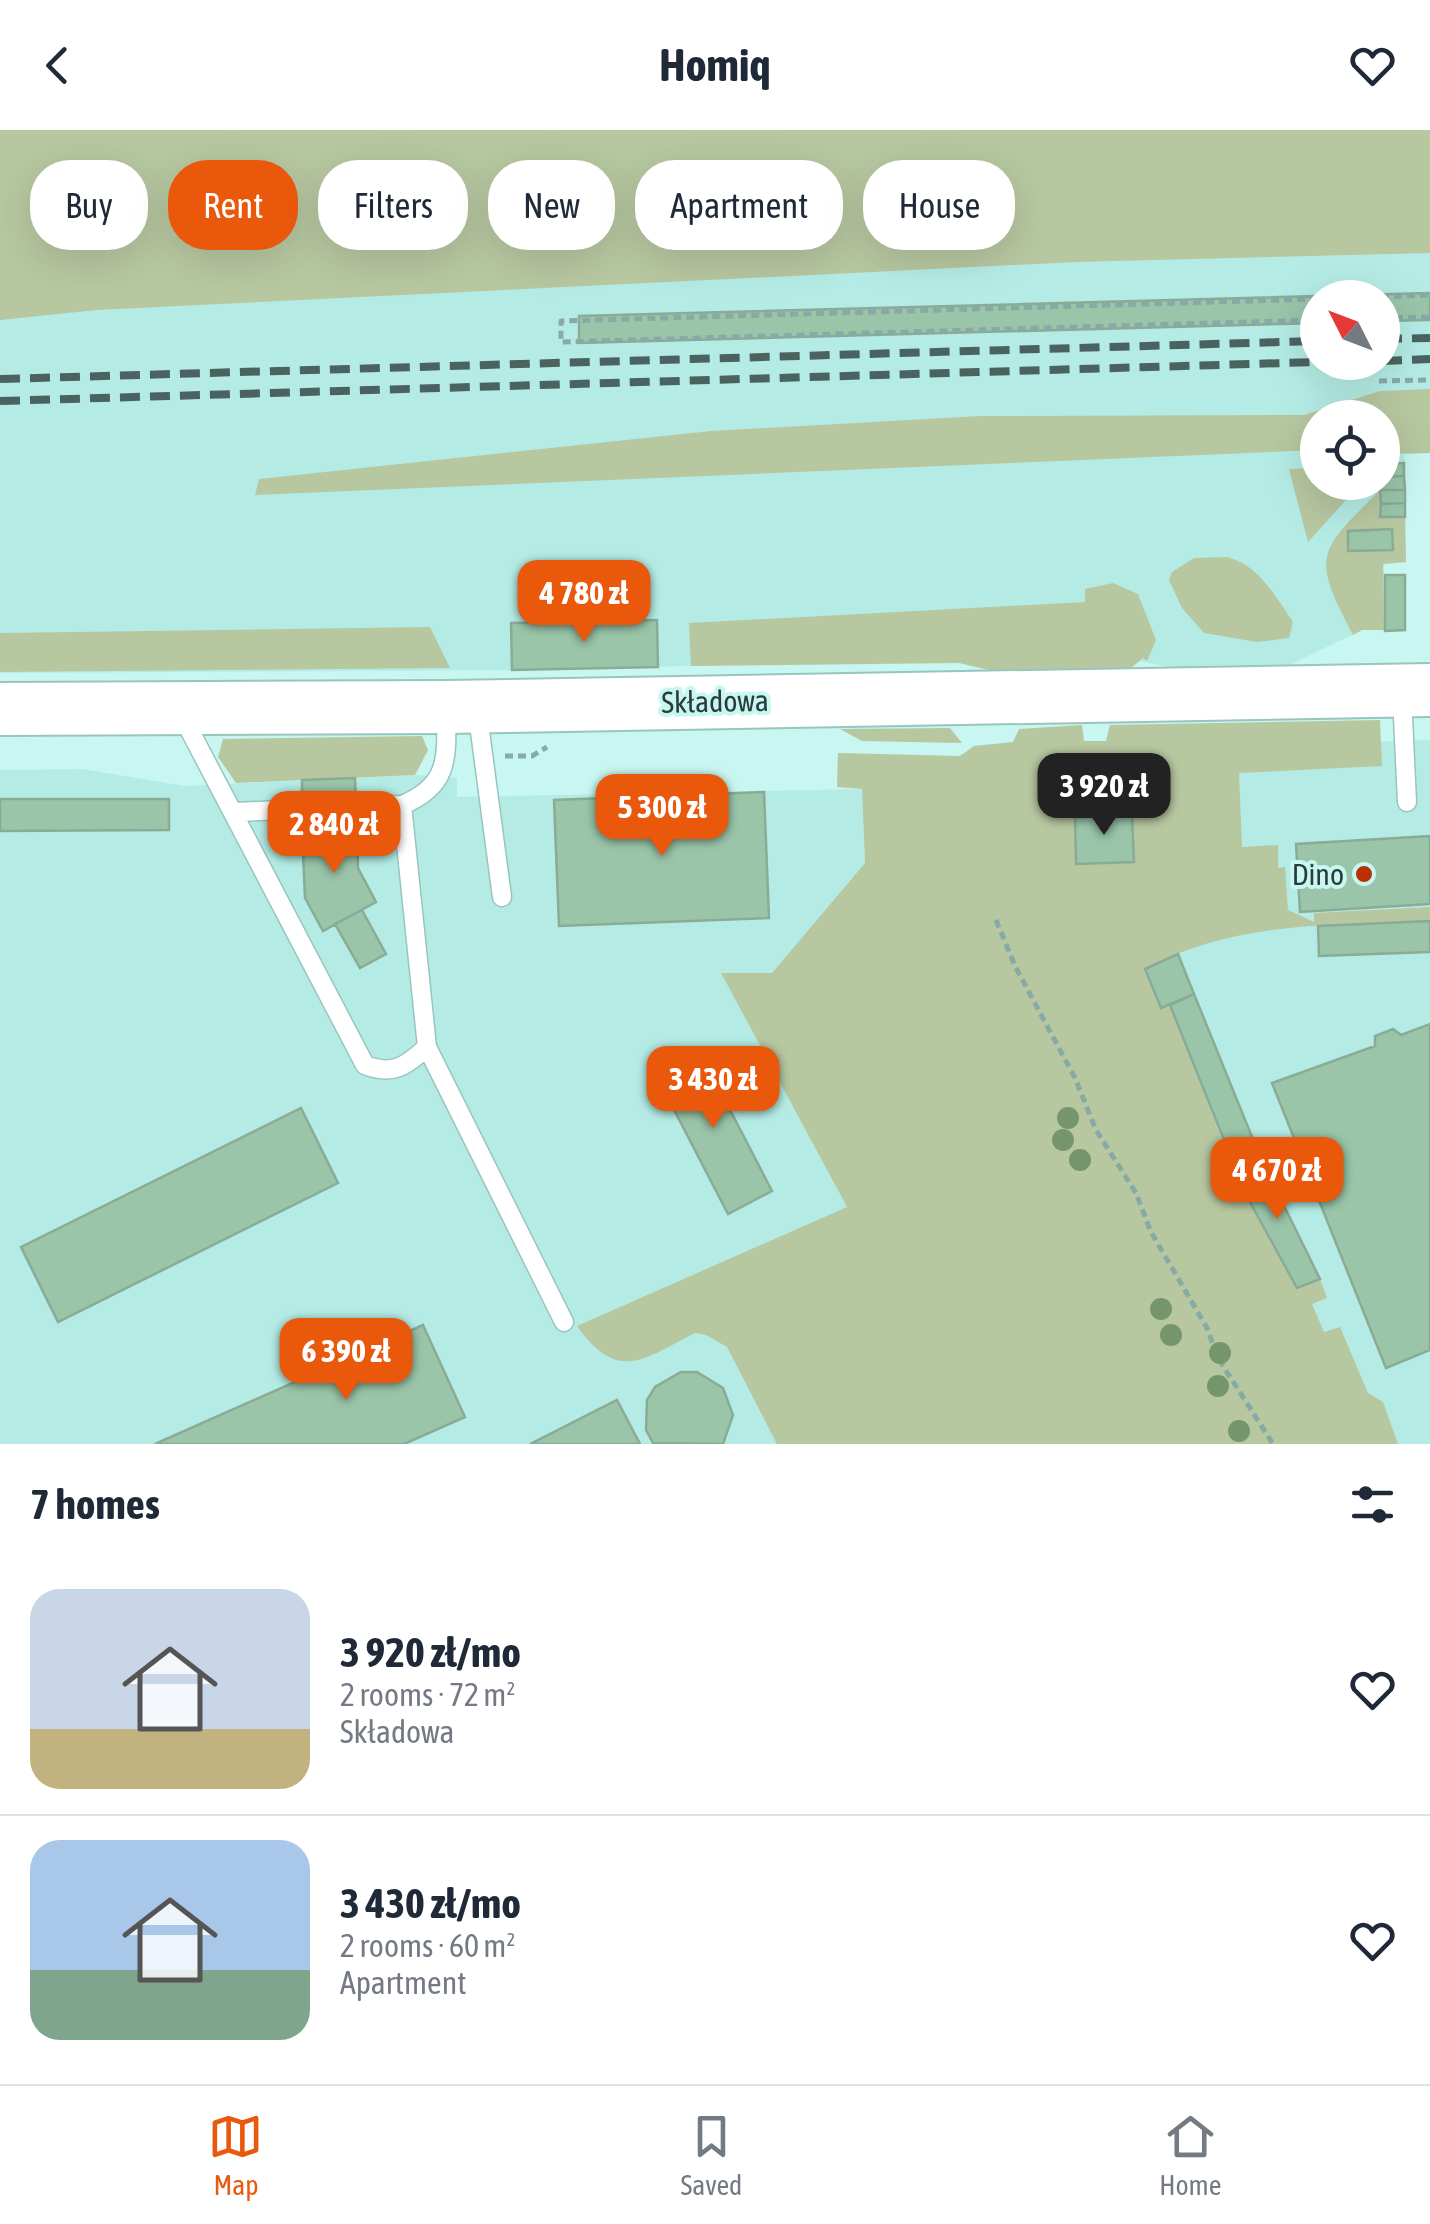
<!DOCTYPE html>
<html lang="en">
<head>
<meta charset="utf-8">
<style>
	:root { --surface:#fff; --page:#f2f2f3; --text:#1f2937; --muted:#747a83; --line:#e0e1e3; --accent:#ea580c }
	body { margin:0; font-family:"Asap Condensed",sans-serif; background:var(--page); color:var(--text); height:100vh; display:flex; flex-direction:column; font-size:38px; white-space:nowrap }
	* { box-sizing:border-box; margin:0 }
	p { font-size:32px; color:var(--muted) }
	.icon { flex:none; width:55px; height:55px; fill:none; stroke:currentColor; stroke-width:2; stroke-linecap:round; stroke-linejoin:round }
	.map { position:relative; height:1314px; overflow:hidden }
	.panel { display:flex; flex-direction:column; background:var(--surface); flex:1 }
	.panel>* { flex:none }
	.top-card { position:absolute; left:30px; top:30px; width:1370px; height:90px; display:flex; gap:20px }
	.needle { width:65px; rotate:312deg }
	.fabs { position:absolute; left:1300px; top:150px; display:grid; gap:20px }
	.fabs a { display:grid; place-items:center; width:100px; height:100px; border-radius:50%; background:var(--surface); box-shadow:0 10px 40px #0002; font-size:50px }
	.price { position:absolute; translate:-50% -85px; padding:0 22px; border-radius:20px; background:var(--accent); color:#fff; font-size:32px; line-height:65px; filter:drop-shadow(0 2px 5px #0008) }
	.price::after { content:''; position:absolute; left:50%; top:60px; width:30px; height:22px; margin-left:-15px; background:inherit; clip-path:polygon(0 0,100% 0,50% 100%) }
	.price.selected { background:#222; color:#fff }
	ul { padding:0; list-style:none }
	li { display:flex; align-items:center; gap:30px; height:250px; padding:0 30px }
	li+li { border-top:2px solid var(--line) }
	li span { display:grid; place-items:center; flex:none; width:280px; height:200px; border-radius:30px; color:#555 }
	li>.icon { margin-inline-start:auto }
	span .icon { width:120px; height:120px; fill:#fffc; stroke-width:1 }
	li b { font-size:42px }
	h2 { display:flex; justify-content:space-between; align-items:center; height:120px; padding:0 30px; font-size:42px }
	.tag { padding:0 35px; border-radius:40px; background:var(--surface); box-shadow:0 10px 40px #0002; font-size:35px; line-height:90px }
	.tag.selected { background:var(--accent); color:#fff }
	header { display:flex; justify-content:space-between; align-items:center; height:130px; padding:0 30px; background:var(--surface); font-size:45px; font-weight:700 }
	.dock { display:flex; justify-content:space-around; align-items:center; height:140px; border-top:2px solid var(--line); background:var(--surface); font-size:28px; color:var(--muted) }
	.dock a { display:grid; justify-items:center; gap:5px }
	.dock .selected { color:var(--accent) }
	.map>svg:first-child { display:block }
</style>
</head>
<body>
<header><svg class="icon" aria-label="back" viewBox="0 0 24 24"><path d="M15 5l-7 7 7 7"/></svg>Homiq<svg class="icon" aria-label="heart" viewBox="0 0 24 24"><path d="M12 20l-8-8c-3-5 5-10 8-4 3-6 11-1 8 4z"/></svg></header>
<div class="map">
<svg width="1430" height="1314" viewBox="0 0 1430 1314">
	<rect width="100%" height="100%" fill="#c8f6f0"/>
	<path fill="#b4ece5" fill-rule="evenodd" d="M0,0H1430V323L1404,324L1406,432L1384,434V500H1362L1267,546L1206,544L1113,526L512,540L0,543ZM1318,168H1382V232H1318ZM1318,288H1382V352H1318Z
		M1430,610V1314H1382L1104,804L1219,616Z
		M82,639L185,656L415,645L457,648V667L862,659L865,733L772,843L722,844L974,1314H0V640Z"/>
	<path fill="#b7c7a0" d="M0,0H1430V123L1076,132L97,180L0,190Z
		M1430,259V323L1383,324L1382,288H1318L1317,320L255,365L259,349L711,301L980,286L1304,285L1380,261Z
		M1317,338L1318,352L1351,353L1347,369L1308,412L1289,339Z
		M1380,360L1381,387H1405L1406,432L1383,434L1384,500H1362L1353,505C1311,425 1317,423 1380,360Z
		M1227,427C1259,435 1275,466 1293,492L1289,508L1257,512L1204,503L1182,478L1169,450L1172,442L1194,428Z
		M1113,453L1138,464L1156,510L1147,531L1143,528L1130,539L1014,546L959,533L691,536L689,493L1085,472V459Z
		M430,497L450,538L0,542V503Z
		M1380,590L1382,636L1239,643L1242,717L1278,715V738L1285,737L1288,780L1314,792V783L1430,777V791C1333,795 1233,791 1145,839L1161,878L1170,875L1234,1041L1297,1158L1320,1149L1327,1168L1312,1174L1324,1202L1340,1197L1368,1263L1383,1272L1398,1314H777L727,1217L706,1205L695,1203C642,1230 618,1253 577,1196L847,1077L721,843H772L865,733L862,659L837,657L838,623L960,626L974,616L1013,612L1019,599L1082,595L1084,611H1106L1110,595Z
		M950,598L962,613L862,611L840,599Z
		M422,606L428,620L415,645L236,653L218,627L223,609Z"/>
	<path fill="#9ac5a9" stroke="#8aab96" stroke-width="2.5" d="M1430,163V190L1382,191V168H1318V193L579,213V186Z
		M1404,333V346L1382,347V334Z
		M1404,346L1405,360H1380L1382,347Z
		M1380,360H1405V373L1381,374Z
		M1405,373V387H1380L1381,374Z
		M1392,399L1393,420L1348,421V401Z
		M1385,445H1405V500L1385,501Z
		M657,490L658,537L512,540L511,493Z
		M355,648L357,698L302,700V650Z
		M764,662L769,788L559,796L554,670Z
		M0,669H169V700L0,701Z
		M1121,680L1122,686L1132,685L1134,732L1076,734L1075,687H1085L1083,681Z
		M357,698L358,738L376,772L323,801L305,768L302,700Z
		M1430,706V774L1300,782L1296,714Z
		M362,780L386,824L360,838L335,794Z
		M1430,791V822L1319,826L1318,796Z
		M1178,824L1194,864L1161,878L1145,839Z
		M1194,864L1261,1029L1236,1040L1170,875Z
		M1430,894V1220L1386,1238L1272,953L1375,916V906L1393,899L1401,905Z
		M698,918L772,1061L728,1084L654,941Z
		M301,978L338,1053L58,1192L21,1117Z
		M1261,1029L1320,1149L1297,1158L1233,1041Z
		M423,1195L465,1287L404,1314H155Z
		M681,1242H697L723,1258L733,1285L723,1314L653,1313L646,1300L647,1270L655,1257Z
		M617,1270L640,1314H530Z"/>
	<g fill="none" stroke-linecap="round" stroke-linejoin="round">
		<g stroke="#98c5bf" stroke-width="21">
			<path id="lane" d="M1402,566L1407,672
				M477,579L502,767
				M189,583L190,601L365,935C393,946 406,936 427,917L402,675C449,656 447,628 446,583
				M235,682L402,675
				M427,917L564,1192"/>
		</g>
		<g stroke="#98c5bf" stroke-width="56">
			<path id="secondary" d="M0,579L446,577L1430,560"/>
		</g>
		<path stroke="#87aaa6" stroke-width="5" stroke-dasharray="8 5" stroke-linecap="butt" d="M1355,168L1430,165
			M1318,169L561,191V212L1318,190
			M1382,188L1430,187
			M1379,251L1430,250
			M505,626H532L547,617
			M996,790L1015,836L1075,948L1096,1000L1136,1063L1151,1102L1207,1198L1218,1228L1273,1314"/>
		<use href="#lane" stroke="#fff" stroke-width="18"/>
		<use href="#secondary" stroke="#fff" stroke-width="52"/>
		<path stroke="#4b6360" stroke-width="8" stroke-dasharray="20 10" stroke-linecap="butt" d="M1382,209L1430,208
			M1382,231L1430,229
			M0,249L1318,211
			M0,271L1318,232"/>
	</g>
	<g fill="#75956d">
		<circle cx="1068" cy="988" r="11"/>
		<circle cx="1063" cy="1010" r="11"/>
		<circle cx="1080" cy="1030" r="11"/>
		<circle cx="1161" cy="1179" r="11"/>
		<circle cx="1171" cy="1205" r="11"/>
		<circle cx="1220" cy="1223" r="11"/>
		<circle cx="1218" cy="1256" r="11"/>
		<circle cx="1239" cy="1301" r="11"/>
	</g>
	<circle fill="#b93002" stroke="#c8f6f0" stroke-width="4" cx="1364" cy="744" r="10"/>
	<g text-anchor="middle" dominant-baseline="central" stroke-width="8" stroke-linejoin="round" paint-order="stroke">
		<g font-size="30" fill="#2a3c3a" stroke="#c8f6f0">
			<text transform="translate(715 571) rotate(-1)">Składowa</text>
		</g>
		<g font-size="30" fill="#2a3c3a" stroke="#c8f6f0" text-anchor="end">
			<text x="1344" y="744">Dino</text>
		</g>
	</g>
</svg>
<div class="fabs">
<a><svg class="needle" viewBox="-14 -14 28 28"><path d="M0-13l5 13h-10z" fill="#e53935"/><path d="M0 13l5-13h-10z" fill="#747a83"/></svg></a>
<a><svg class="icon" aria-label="locate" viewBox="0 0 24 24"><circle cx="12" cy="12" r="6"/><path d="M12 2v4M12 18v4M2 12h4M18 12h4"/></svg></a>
</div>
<b class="price" style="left:584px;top:515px">4 780 zł</b>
<b class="price selected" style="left:1104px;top:708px">3 920 zł</b>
<b class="price" style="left:662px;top:729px">5 300 zł</b>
<b class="price" style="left:334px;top:746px">2 840 zł</b>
<b class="price" style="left:713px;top:1001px">3 430 zł</b>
<b class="price" style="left:1277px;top:1092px">4 670 zł</b>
<b class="price" style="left:346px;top:1273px">6 390 zł</b>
<div class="top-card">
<a class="tag">Buy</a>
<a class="tag selected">Rent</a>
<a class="tag">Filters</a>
<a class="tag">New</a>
<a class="tag">Apartment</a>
<a class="tag">House</a>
</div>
</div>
<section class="panel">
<h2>7 homes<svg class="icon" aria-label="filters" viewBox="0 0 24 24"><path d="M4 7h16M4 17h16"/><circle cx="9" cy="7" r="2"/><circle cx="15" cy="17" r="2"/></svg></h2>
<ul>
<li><span style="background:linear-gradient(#c9d6e8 70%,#c2b280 0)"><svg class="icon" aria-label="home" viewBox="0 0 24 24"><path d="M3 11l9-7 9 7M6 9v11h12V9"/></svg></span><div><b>3 920 zł/mo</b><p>2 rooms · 72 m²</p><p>Składowa</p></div><svg class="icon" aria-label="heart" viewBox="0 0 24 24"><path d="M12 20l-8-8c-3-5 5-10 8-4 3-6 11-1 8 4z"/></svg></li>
<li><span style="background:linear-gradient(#a9c7e8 65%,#7fa58c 0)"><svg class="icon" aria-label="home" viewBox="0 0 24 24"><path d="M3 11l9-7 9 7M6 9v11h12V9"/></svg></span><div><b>3 430 zł/mo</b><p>2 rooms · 60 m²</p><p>Apartment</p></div><svg class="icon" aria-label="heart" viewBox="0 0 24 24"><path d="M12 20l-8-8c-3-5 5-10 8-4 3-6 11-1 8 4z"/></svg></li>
</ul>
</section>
<nav class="dock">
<a class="selected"><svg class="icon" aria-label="map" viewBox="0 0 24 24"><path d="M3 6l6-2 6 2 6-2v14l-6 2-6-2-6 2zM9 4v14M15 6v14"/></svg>Map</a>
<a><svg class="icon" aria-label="saved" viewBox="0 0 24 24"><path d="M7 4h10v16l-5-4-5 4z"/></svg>Saved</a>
<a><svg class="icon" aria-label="home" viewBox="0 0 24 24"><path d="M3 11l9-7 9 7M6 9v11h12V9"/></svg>Home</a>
</nav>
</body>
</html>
